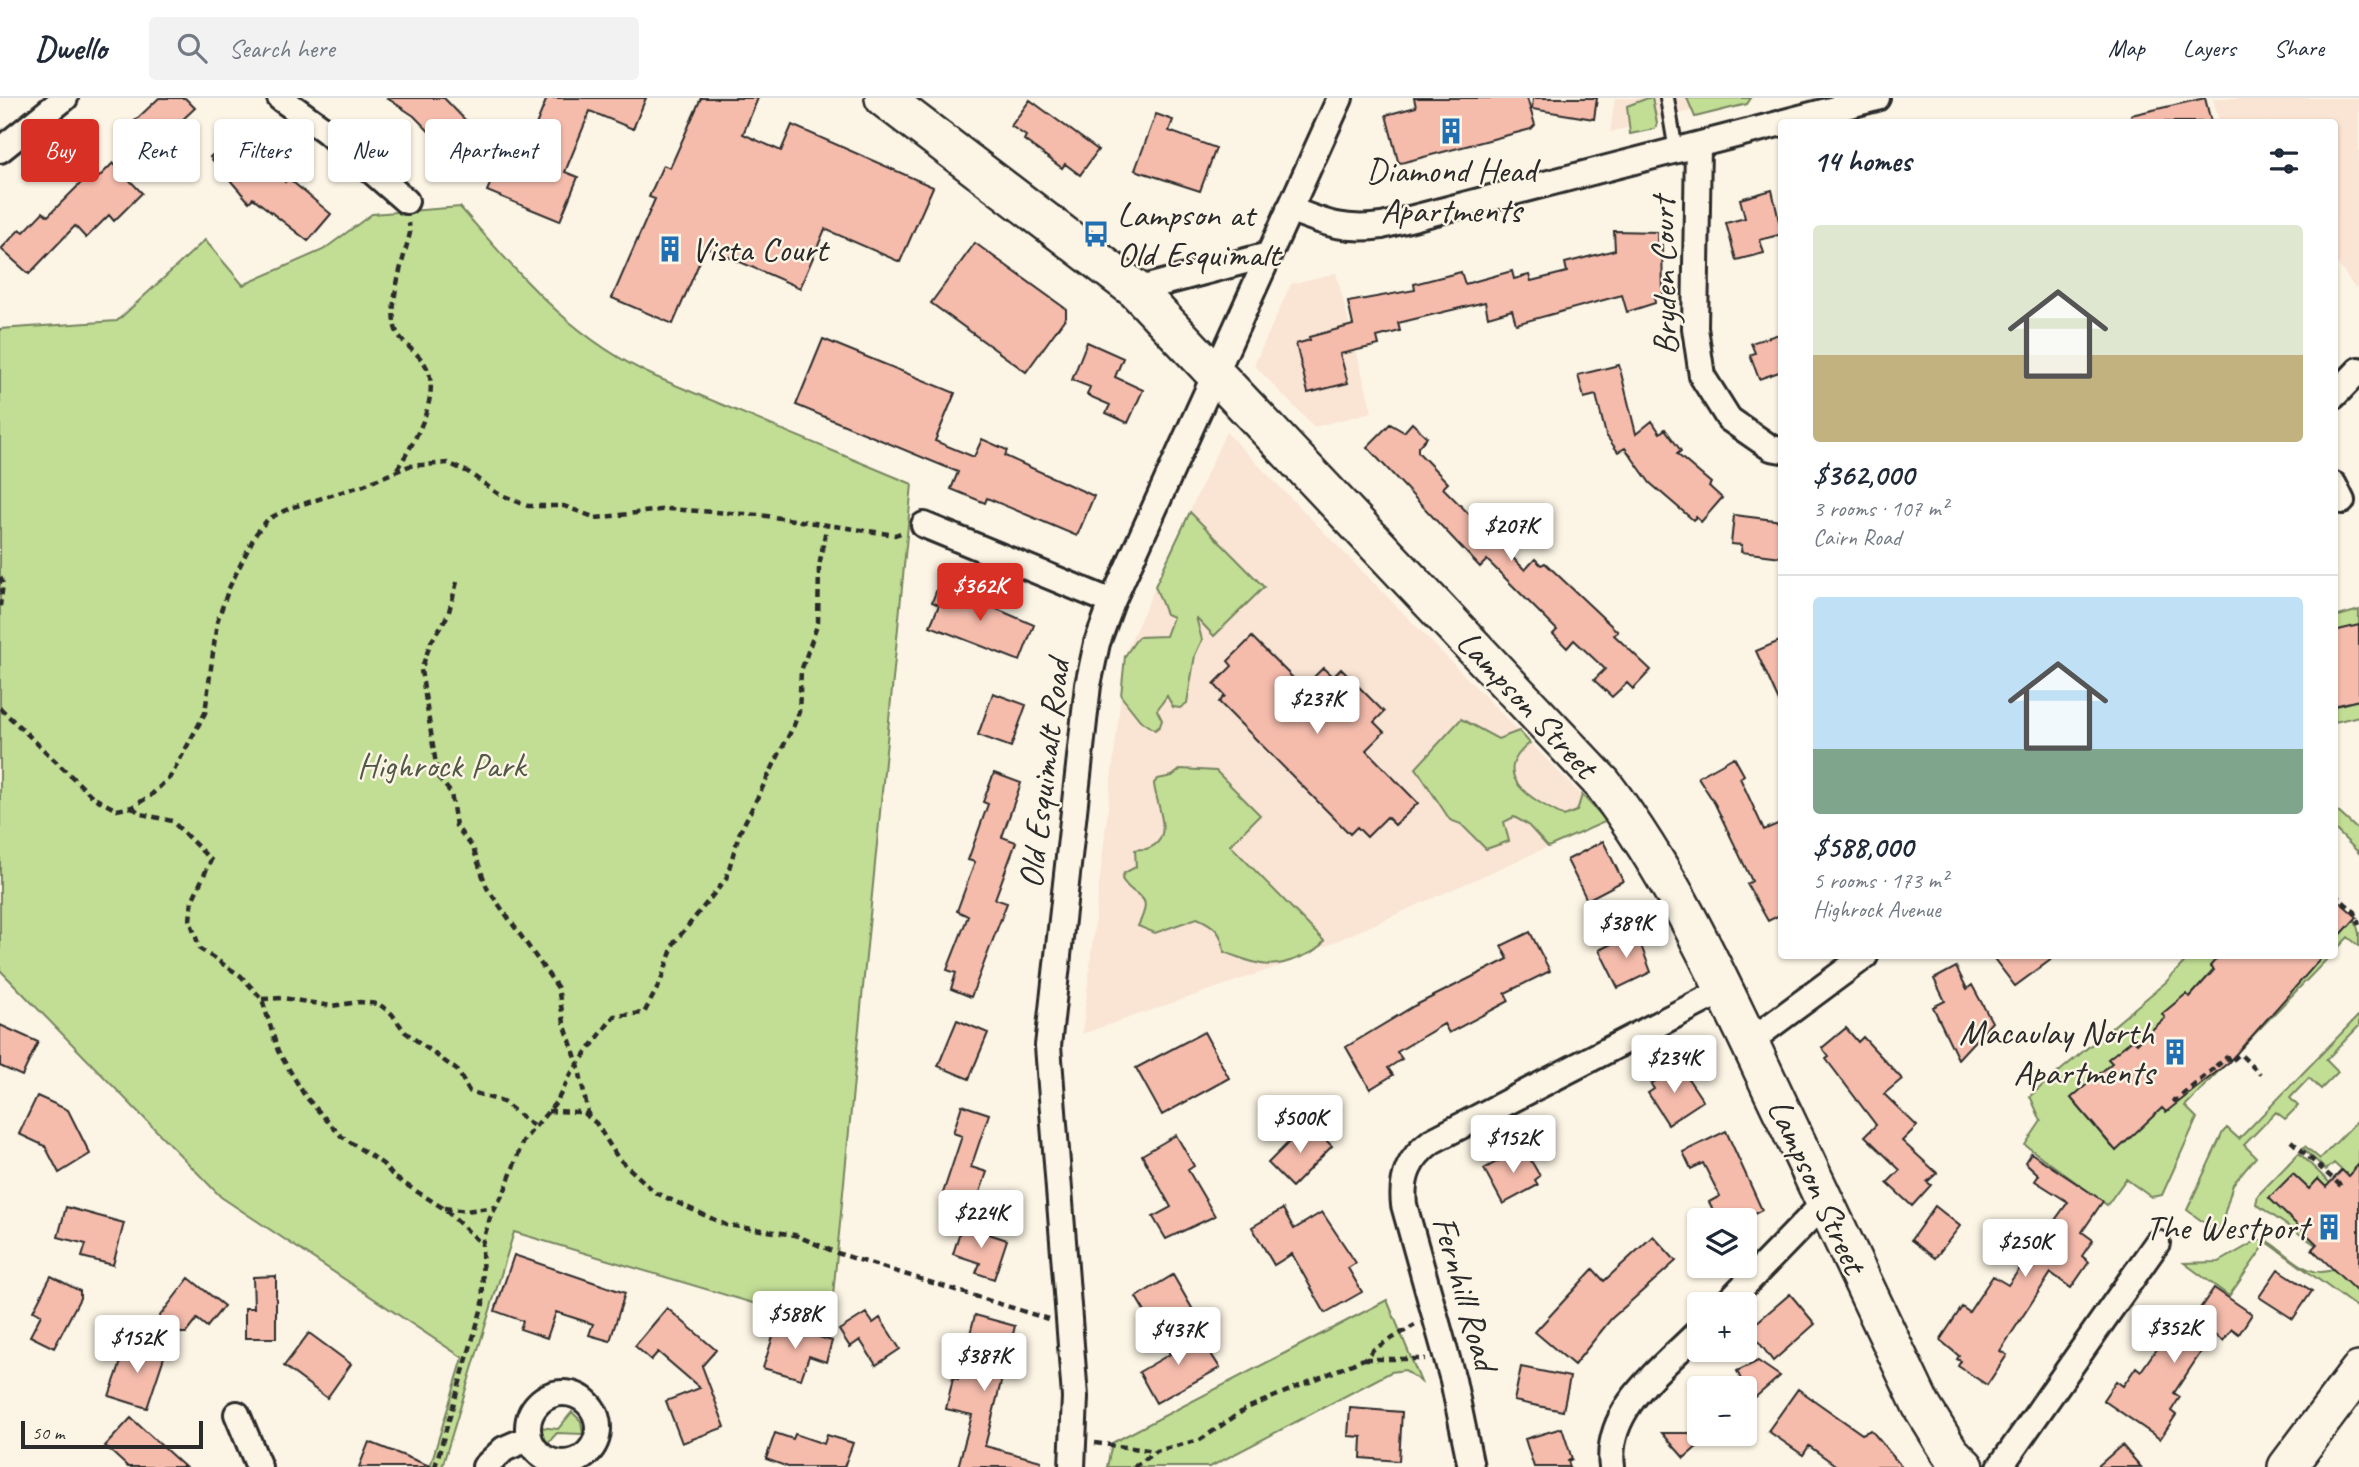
<!DOCTYPE html>
<html lang="en">
<head>
<meta charset="utf-8">
<style>
	:root { --surface:#fff; --page:#f2f2f3; --text:#1f2937; --muted:#747a83; --line:#e0e1e3; --accent:#d93025 }
	body { margin:0; font-family:Caveat,sans-serif; background:var(--page); color:var(--text); height:100vh; display:flex; flex-direction:column; font-size:26px; white-space:nowrap }
	* { box-sizing:border-box; margin:0 }
	p { font-size:23px; color:var(--muted) }
	.icon { flex:none; width:38px; height:38px; fill:none; stroke:currentColor; stroke-width:2; stroke-linecap:round; stroke-linejoin:round }
	.map { position:relative; flex:1; overflow:hidden }
	.sheet { position:absolute; left:1778px; top:21px; width:560px; height:840px; display:flex; flex-direction:column; background:var(--surface); border-radius:7px; box-shadow:0 2px 5px #0004 }
	.sheet>* { flex:none }
	.guide { position:absolute; left:21px; top:21px; width:665px; height:63px; display:flex; gap:14px }
	.fabs { position:absolute; left:1687px; top:1110px; display:grid; gap:14px }
	.fabs a { display:grid; place-items:center; width:70px; height:70px; border-radius:7px; background:var(--surface); box-shadow:0 2px 5px #0004; font-size:35px }
	.scale { position:absolute; left:21px; bottom:18px; width:182px; box-sizing:border-box; padding-left:7px; border:4px solid #2b2b2b; border-top:0; font-size:19px; line-height:24px; white-space:nowrap; color:#2b2b2b; -webkit-text-stroke:5px #fcf5e5; paint-order:stroke }
	.price { position:absolute; translate:-50% -60px; padding:0 16px; border-radius:7px; background:#fff; color:#222; font-size:23px; line-height:46px; filter:drop-shadow(0 2px 4px #0008) }
	.price::after { content:''; position:absolute; left:50%; top:42px; width:21px; height:16px; margin-left:-10px; background:inherit; clip-path:polygon(0 0,100% 0,50% 100%) }
	.price.selected { background:var(--accent); color:#fff }
	ul { padding:0; list-style:none }
	li { display:grid; align-content:center; gap:14px; height:371px; padding:0 35px }
	li+li { border-top:2px solid var(--line) }
	li span { display:grid; place-items:center; height:217px; border-radius:7px; color:#555 }
	li>.icon { margin-inline-start:auto }
	span .icon { width:126px; height:126px; fill:#fffc; stroke-width:1 }
	li b { font-size:30px }
	h2 { display:flex; justify-content:space-between; align-items:center; height:84px; padding:0 35px; font-size:30px }
	.pill { padding:0 24px; border-radius:7px; background:var(--surface); box-shadow:0 2px 5px #0004; font-size:24px; line-height:63px }
	.pill.selected { background:var(--accent); color:#fff }
	header { display:flex; align-items:center; gap:42px; box-sizing:border-box; height:98px; padding:0 35px; background:var(--surface); border-bottom:2px solid var(--line) }
	header strong { font-size:33px }
	nav { display:flex; gap:38px; margin-inline-start:auto; font-size:24px }
	.search { width:490px; height:63px; background:var(--page); display:flex; align-items:center; gap:18px; box-sizing:border-box; padding:0 24px; border-radius:7px; color:var(--muted); font-size:26px }
	.map>svg:first-child { display:block }
</style>
</head>
<body>
<header>
<strong>Dwello</strong>
<div class="search"><svg class="icon" aria-label="search" viewBox="0 0 24 24"><circle cx="10" cy="10" r="6"/><path d="M15 15l6 6"/></svg>Search here</div>
<nav><a>Map</a><a>Layers</a><a>Share</a></nav>
</header>
<div class="map">
<svg width="2359" height="1369" viewBox="0 0 2359 1369">
	<rect width="100%" height="100%" fill="#fcf5e5"/>
	<filter id="ink" filterUnits="userSpaceOnUse"><feTurbulence type="fractalNoise" baseFrequency=".0143" numOctaves="2"/><feDisplacementMap in="SourceGraphic" scale="14" xChannelSelector="R" yChannelSelector="G"/><feConvolveMatrix kernelMatrix="1 2 1 2 8 2 1 2 1" color-interpolation-filters="sRGB"/></filter>
	<g filter="url(#ink)">
		<path fill="#fae4d4" d="M1615,0H1742L1610,34Z
			M2213,0H2359V186L2355,190L2335,162L2334,24H2219Z
			M1336,175L1372,314L1314,329L1254,267L1291,186Z
			M1226,334L1607,723L1280,868L1082,936L1126,553Z"/>
		<path fill="#c2de95" stroke="#768460" stroke-width="2" d="M1648,0H1652L1657,25L1655,31L1630,36L1627,8Z
			M1687,0H1751L1747,6L1695,19Z
			M460,109C521,178 570,240 656,279L912,386L830,1228L514,1134L442,1369H430L463,1260L221,1099L0,872V231L117,223L205,142L243,187L323,152L372,116Z
			M1190,414L1264,489L1214,538L1196,519L1202,542L1195,557L1187,605L1180,610L1173,609L1167,598L1157,612L1162,622L1160,628L1155,632L1140,622L1121,598L1125,558L1138,539L1166,538L1173,519L1166,516L1155,488Z
			M2359,512V533L2335,539V519Z
			M2359,602V618L2335,624V608Z
			M1461,621L1498,641L1519,633L1530,645C1487,678 1533,702 1564,718L1577,713L1582,697L1607,723L1548,749L1527,726L1514,719L1504,724L1509,743L1486,751L1461,726L1450,722L1416,670Z
			M1181,671L1216,673L1260,717L1230,747L1324,843C1319,852 1311,855 1301,859C1269,873 1256,866 1224,854C1223,835 1214,827 1197,820L1155,835L1138,828C1156,792 1134,803 1122,781L1124,775L1136,769L1135,752C1138,751 1142,751 1146,751C1178,742 1154,703 1154,685L1158,681L1172,678Z
			M2334,710L2359,733V755L2335,731Z
			M2353,815L2359,835V848L2348,839L2335,853V836Z
			M2190,858H2226L2185,904L2071,1000L2112,1049L2235,948L2315,858H2330L2185,1008L2197,1020L2162,1097L2151,1099L2126,1081L2107,1107L2025,1047L2041,1023L2030,998L2166,884Z
			M2359,917V928L2326,962L2338,974L2321,991L2309,980L2290,1000L2298,1008L2285,1021L2276,1014L2244,1047L2256,1059L2233,1086L2220,1131L2204,1138L2210,1129L2187,1112L2223,1034L2227,1030L2239,1041Z
			M2359,1021V1078L2354,1084L2334,1065L2326,1072L2303,1050L2305,1048L2320,1061Z
			M2299,1055L2332,1087L2328,1091L2318,1081L2309,1091L2293,1076L2269,1100L2323,1152L2256,1106L2258,1097Z
			M2266,1142C2288,1153 2308,1184 2334,1171L2359,1182V1211L2267,1144L2229,1198L2184,1165L2219,1164L2256,1143Z
			M1387,1202L1421,1284L1405,1272L1391,1274L1210,1369H1107L1112,1345Z
			M572,1314L581,1323L583,1336L557,1335L545,1348L538,1329L558,1331Z"/>
		<path fill="#f5bcac" stroke="#2b2b2b" stroke-width="2" d="M159,0H185L195,10L146,56L124,33Z
			M387,0H444L471,28V36L451,56L414,18Z
			M547,0H646L633,31L590,13L565,74L578,79L560,123L487,93L502,58L520,66Z
			M701,0H758L743,36L781,53L792,27L933,89L900,164L825,131L800,190L706,149L673,226L612,200L655,101L649,99L663,67L670,70Z
			M1414,0H1527L1535,27L1531,31L1401,65L1398,63L1386,17L1416,9Z
			M1533,0H1597L1594,21L1532,11Z
			M2205,0L2211,24H2132L2131,17Z
			M1030,2L1098,52L1080,77L1065,66L1062,70L1024,42L1026,38L1011,28Z
			M1156,16L1173,22L1169,33L1216,50L1200,93L1135,72Z
			M237,34L285,84L288,80L331,116L308,143L253,100L249,104L210,59Z
			M113,65L142,95L114,123L109,117L86,140L75,128L29,176L1,151L20,131L24,134L43,114L48,118L89,77L95,83Z
			M1772,92L1782,136L1760,142L1764,155L1736,162L1726,125L1745,120L1740,101Z
			M1614,133L1657,134V148L1662,147L1663,198L1654,197L1655,205L1627,214L1622,197L1516,226L1512,212L1488,219L1485,204L1398,225L1400,233L1377,239L1379,247L1340,256L1348,285L1308,295L1296,246L1310,242L1309,239L1353,227L1348,204L1415,192L1414,186L1461,174L1465,186L1512,173L1514,181L1529,177L1531,183L1567,174L1565,165L1615,152Z
			M975,145L1066,211V219L1026,274L931,205Z
			M1782,235V273L1759,281L1750,257L1755,255L1751,245Z
			M823,241L955,295L935,343L974,359L982,341L1007,352L1005,358L1094,398L1077,438L987,400L985,405L951,391L958,374L796,307Z
			M1087,244L1123,260L1115,279L1143,292L1128,325L1106,315L1110,307L1087,297L1090,289L1072,282Z
			M1619,267L1636,336L1652,323L1660,335L1665,331L1681,353L1677,356L1711,385L1709,388L1722,400L1701,424L1696,419L1693,422L1650,385L1625,350L1618,354L1606,337L1596,297L1584,300L1578,277Z
			M1412,325L1427,339L1418,349V354L1448,385L1443,390L1525,472L1535,461L1541,467L1545,465L1618,534L1614,537L1651,572L1633,591L1627,585L1612,599L1594,582L1605,571L1574,542L1567,550L1553,536L1557,532L1487,462L1480,469L1367,349L1390,326L1404,334Z
			M1734,417L1782,423V459L1741,454L1742,447L1731,446Z
			M939,486L1034,527L1020,563L930,528L939,507L932,504Z
			M2359,527V602L2334,608V533Z
			M1252,539L1303,590L1323,570L1333,579L1341,571L1384,614L1374,624L1384,634L1366,652L1418,705L1395,727L1387,719L1367,739L1357,729L1350,736L1219,604L1225,598L1214,586L1232,568L1228,563Z
			M1782,542V610L1756,553Z
			M993,595L1026,607L1011,649L978,637Z
			M1734,659L1744,677L1740,680L1764,732L1782,724V816L1768,823L1747,786L1752,783L1715,706L1698,679Z
			M994,675L1021,685L1002,739L1016,744L995,801L1007,805L971,899L951,891L956,875L947,872L968,818L957,813L975,764L968,762L988,706L983,704Z
			M1603,743L1623,783L1587,802L1567,762Z
			M2334,799L2357,819L2334,844Z
			M1530,834L1550,873L1505,895L1509,903L1449,935L1444,926L1397,954L1402,961L1388,970L1393,977L1370,991L1346,949L1414,908L1508,861L1501,848Z
			M1636,834L1651,874L1618,890L1599,852Z
			M1992,858H2056L2015,888Z
			M2219,858H2323L2228,965L2166,1014L2162,1010L2116,1053L2071,1000L2112,965L2108,961L2133,941L2137,945L2165,920L2162,916L2186,896L2190,899L2214,872L2210,868Z
			M1956,869L1967,891L1972,887L1992,924L1958,961L1933,909L1945,903L1934,881Z
			M957,922L988,935L969,981L938,968Z
			M0,927L38,944L22,978L0,968Z
			M1846,930L1858,944L1863,939L1902,981L1884,996L1917,1028L1902,1043L1937,1075L1927,1084L1931,1087L1912,1108L1887,1085L1900,1072L1865,1038L1876,1027L1826,961L1829,959L1822,950Z
			M1204,934L1229,980L1162,1017L1136,970Z
			M1679,967L1703,1003L1668,1026L1648,995L1654,991L1651,986Z
			M37,998L68,1012L90,1056L59,1075L45,1048L19,1036Z
			M962,1007L989,1016L971,1069L987,1074L975,1109L942,1098L962,1038L953,1035Z
			M1308,1025L1332,1048L1292,1089L1268,1065Z
			M1726,1033L1762,1112L1743,1122H1718L1709,1104L1720,1098L1703,1065L1691,1071L1683,1054Z
			M1176,1037L1194,1068L1188,1072L1215,1118L1166,1141L1153,1119L1171,1109L1142,1057Z
			M1523,1049L1540,1078L1535,1082L1538,1087L1503,1106L1484,1071Z
			M2031,1055L2103,1103L2082,1134L2093,1142L2082,1158L2089,1164L2071,1190L2051,1175L2000,1253L2007,1257L1987,1287L1958,1268L1961,1263L1957,1261L1959,1258L1940,1242L1962,1209L1969,1214L1993,1178L2008,1187L2068,1104L2035,1083L2039,1077L2025,1064Z
			M2359,1066V1196L2312,1151L2317,1146L2269,1100L2293,1076L2309,1091L2318,1081L2326,1089L2342,1072L2348,1078Z
			M1935,1108L1960,1128L1935,1160L1911,1142Z
			M66,1109L124,1125L113,1167L82,1159L86,1146L58,1139Z
			M1283,1111L1294,1131L1322,1114L1356,1165L1348,1170L1362,1194L1325,1215L1292,1156L1274,1167L1252,1129Z
			M962,1127L1007,1142L994,1181L976,1175L980,1165L953,1156Z
			M1653,1138L1676,1163L1611,1221L1574,1267L1535,1234L1593,1171L1604,1183Z
			M514,1157L625,1195L610,1243L589,1237L593,1226L556,1214L547,1240L520,1231L523,1223L495,1213Z
			M2278,1171L2312,1193L2293,1221L2259,1199Z
			M1173,1177L1193,1212L1157,1234L1136,1199Z
			M51,1178L80,1193V1200L54,1250L30,1238L41,1217L33,1213Z
			M276,1178V1240H245V1210H254L253,1179Z
			M189,1180L224,1208L207,1229L197,1221L186,1235H179L159,1219Z
			M2214,1190L2252,1216L2239,1236L2232,1231L2223,1243L2213,1236L2174,1295L2180,1299L2171,1313L2176,1317L2160,1341L2103,1302L2116,1283L2123,1288L2136,1269L2141,1273L2166,1237L2177,1244Z
			M1790,1196L1815,1226L1773,1263L1749,1231Z
			M667,1210L716,1252L702,1268L725,1329L682,1345L666,1303L700,1290L658,1254L651,1262L635,1248Z
			M866,1215L873,1225L880,1220L900,1251L876,1267L860,1242L850,1249L839,1232Z
			M975,1217L1015,1228L985,1348L1041,1363L1040,1369H958L972,1317L946,1311L953,1280L958,1281Z
			M777,1226L832,1243L826,1264L809,1258L801,1281L763,1270Z
			M1157,1234L1204,1245L1220,1270L1156,1305L1139,1274L1170,1256Z
			M309,1235L351,1266L327,1300L284,1268Z
			M128,1244L165,1256L147,1310L109,1298Z
			M1758,1263L1780,1278L1751,1303L1737,1273Z
			M1521,1269L1570,1279L1563,1313L1514,1303Z
			M1798,1291L1862,1336L1871,1332L1902,1369H1838L1809,1348L1803,1357L1768,1333Z
			M1350,1310L1402,1314L1399,1363L1361,1360L1362,1339L1348,1338Z
			M131,1320L185,1369H128L105,1348Z
			M1562,1330L1572,1361L1568,1363L1570,1369H1534L1525,1341Z
			M775,1335L793,1341L795,1336L824,1346L827,1337L853,1345L844,1369H788L766,1361Z
			M1662,1335H1713L1684,1360Z
			M369,1344L430,1368V1369H359Z
			M2122,1347L2141,1369H2097Z"/>
		<g fill="none" stroke-linecap="round" stroke-linejoin="round">
			<g stroke="#2b2b2b" stroke-width="18">
				<path id="lane" d="M1667,0L1676,53"/>
			</g>
			<g stroke="#2b2b2b" stroke-width="30">
				<path id="street" d="M280,0L326,33L406,103
					M1784,24L1877,0
					M1698,47L1695,230L1702,278L1729,321L1771,350L1782,352
					M0,52L65,0
					M1289,111C1325,125 1343,133 1382,128L1782,25
					M1136,192L1268,157
					M2334,298L2359,272
					M2334,387L2342,403
					M924,427L1112,504
					M1749,944L1865,858
					M1726,1206L1825,1104
					M528 1330a35 35 0 1 1 70 0a35 35 0 1 1-70 0Z
					M237,1316L259,1369
					M485,1369L504,1351L529,1340
					M1072,1369L1075,1299L1048,948L1088,587L1097,545L1112,504L1340,0
					M1471,1369L1453,1282L1404,1107C1401,1079 1409,1060 1432,1043L1724,892
					M1612,1369C1604,1311 1663,1270 1699,1233
					M2000,1369L2157,1145"/>
			</g>
			<g stroke="#2b2b2b" stroke-width="42">
				<path id="secondary" d="M884,0L1136,192L1603,686C1673,778 1720,882 1769,986C1820,1093 1870,1200 1921,1307L1950,1354L1965,1369
					M2287,1369L2359,1273"/>
			</g>
			<path stroke="#2b2b2b" stroke-width="4.5" stroke-dasharray="7 5" stroke-linecap="butt" d="M397,371C413,347 441,299 427,270C420,255 403,248 396,232C387,208 404,160 410,135L409,125
				M0,479L3,486L0,508
				M457,484L448,517L431,544L421,572L438,679L451,695L456,728L473,750L487,790L558,890L564,925L578,966L589,1020
				M0,610L94,700L117,712L132,709L150,698L171,678L205,615L217,524L229,490L255,437L268,421L290,410L364,387L409,368L448,365L468,374L497,395L528,408H564L596,420L668,411L760,417L895,437L903,434
				M132,709L141,716L172,723L211,762L192,803L190,822L200,851L241,878L262,901L278,953L305,998L341,1038L383,1066L394,1079L443,1110L482,1146
				M2334,796L2355,814L2359,827
				M262,901L283,900L331,908L360,904L379,906L392,916L405,934L458,973L469,993L503,1004L535,1029
				M2216,965L2218,967L2227,959L2230,964L2240,956L2260,976
				M2172,1001L2175,1003L2218,967
				M548,1013L582,1014L596,1025L618,1060L656,1095L726,1127L795,1137L837,1155L1048,1221
				M2291,1043L2341,1088
				M444,1110L466,1113L496,1109
				M1364,1261H1425
				M1095,1345L1155,1353
				M435,1369L483,1206L482,1146L490,1120L505,1092L523,1043L557,1003L572,974L614,918L644,915L660,885L674,845L726,781L739,736L794,627L799,614L801,573L818,525L819,469L827,425
				M1134,1369L1156,1353L1200,1342L1247,1310L1364,1261L1374,1251L1415,1227"/>
			<use href="#lane" stroke="#fcf5e5" stroke-width="12"/>
			<use href="#street" stroke="#fcf5e5" stroke-width="24"/>
			<use href="#secondary" stroke="#fcf5e5" stroke-width="37"/>
		</g>
	</g>
	<defs>
		<g id="building-bare" transform="scale(2.1)"><path d="M-4-6H4V6H1V3H-1V6H-4ZM-2.5-4.3h1.7v1.8h-1.7ZM.8-4.3h1.7v1.8H.8ZM-2.5-1h1.7V.8h-1.7ZM.8-1h1.7V.8H.8Z" fill="#1f6fb2" stroke="#fcf5e5" stroke-width="2.5" paint-order="stroke"/></g>
		<g id="bus-bare" transform="scale(2.1)"><path d="M-5-6H5V4H4V6H2V4H-2V6H-4V4H-5ZM-3.5-4V0h7V-4ZM-3.5 1.2v1.5H-2V1.2ZM2 1.2v1.5H3.5V1.2Z" fill="#1f6fb2" stroke="#fcf5e5" stroke-width="2.5" paint-order="stroke"/></g>
	</defs>
	<g fill-rule="evenodd">
		<use href="#building-bare" x="1451" y="33"/>
		<use href="#bus-bare" x="1096" y="136"/>
		<use href="#building-bare" x="670" y="151"/>
		<use href="#building-bare" x="2175" y="954"/>
		<use href="#building-bare" x="2329" y="1129"/>
	</g>
	<g text-anchor="middle" dominant-baseline="central" stroke-width="5" stroke-linejoin="round" paint-order="stroke">
		<g font-size="35" fill="#2b2b2b" stroke="#fcf5e5" text-anchor="start">
			<text x="1451" y="72" text-anchor="middle">Diamond Head<tspan x="1451" dy="40">Apartments</tspan></text>
			<text x="1117" y="116">Lampson at<tspan x="1117" dy="40">Old Esquimalt</tspan></text>
			<text x="691" y="151">Vista Court</text>
			<text x="2154" y="934" text-anchor="end">Macaulay North<tspan x="2154" dy="40">Apartments</tspan></text>
			<text x="2308" y="1129" text-anchor="end">The Westport</text>
		</g>
		<g font-size="35" fill="#2b2b2b" stroke="#fcf5e5">
			<text transform="translate(1664 178) rotate(-91)">Bryden Court</text>
			<text transform="translate(1527 606) rotate(47)">Lampson Street</text>
			<text transform="translate(1044 676) rotate(-83)">Old Esquimalt Road</text>
			<text transform="translate(1817 1088) rotate(65)">Lampson Street</text>
			<text transform="translate(1465 1195) rotate(74)">Fernhill Road</text>
		</g>
		<g font-size="35" fill="#515846" stroke="#fcf5e5">
			<text x="441" y="667">Highrock Park</text>
		</g>
	</g>
</svg>
<div class="fabs">
<a><svg class="icon" aria-label="layers" viewBox="0 0 24 24"><path d="M12 4l9 5-9 5-9-5zM3 14l9 5 9-5"/></svg></a>
<a>+</a>
<a>−</a>
</div>
<div class="scale">50 m</div>
<b class="price" style="left:1511px;top:465px">$207K</b>
<b class="price selected" style="left:980px;top:525px">$362K</b>
<b class="price" style="left:1317px;top:638px">$237K</b>
<b class="price" style="left:1626px;top:862px">$389K</b>
<b class="price" style="left:1674px;top:997px">$234K</b>
<b class="price" style="left:1300px;top:1057px">$500K</b>
<b class="price" style="left:1513px;top:1077px">$152K</b>
<b class="price" style="left:981px;top:1152px">$224K</b>
<b class="price" style="left:2025px;top:1181px">$250K</b>
<b class="price" style="left:795px;top:1253px">$588K</b>
<b class="price" style="left:2174px;top:1267px">$352K</b>
<b class="price" style="left:1178px;top:1269px">$437K</b>
<b class="price" style="left:137px;top:1277px">$152K</b>
<b class="price" style="left:984px;top:1295px">$387K</b>
<div class="guide">
<a class="pill selected">Buy</a>
<a class="pill">Rent</a>
<a class="pill">Filters</a>
<a class="pill">New</a>
<a class="pill">Apartment</a>
</div>
<section class="sheet">
<h2>14 homes<svg class="icon" aria-label="filters" viewBox="0 0 24 24"><path d="M4 7h16M4 17h16"/><circle cx="9" cy="7" r="2"/><circle cx="15" cy="17" r="2"/></svg></h2>
<ul>
<li><span style="background:linear-gradient(#dfe7d0 60%,#c2b280 0)"><svg class="icon" aria-label="home" viewBox="0 0 24 24"><path d="M3 11l9-7 9 7M6 9v11h12V9"/></svg></span><div><b>$362,000</b><p>3 rooms · 107 m²</p><p>Cairn Road</p></div></li>
<li><span style="background:linear-gradient(#bfe0f5 70%,#7fa58c 0)"><svg class="icon" aria-label="home" viewBox="0 0 24 24"><path d="M3 11l9-7 9 7M6 9v11h12V9"/></svg></span><div><b>$588,000</b><p>5 rooms · 173 m²</p><p>Highrock Avenue</p></div></li>
</ul>
</section>
</div>
</body>
</html>
